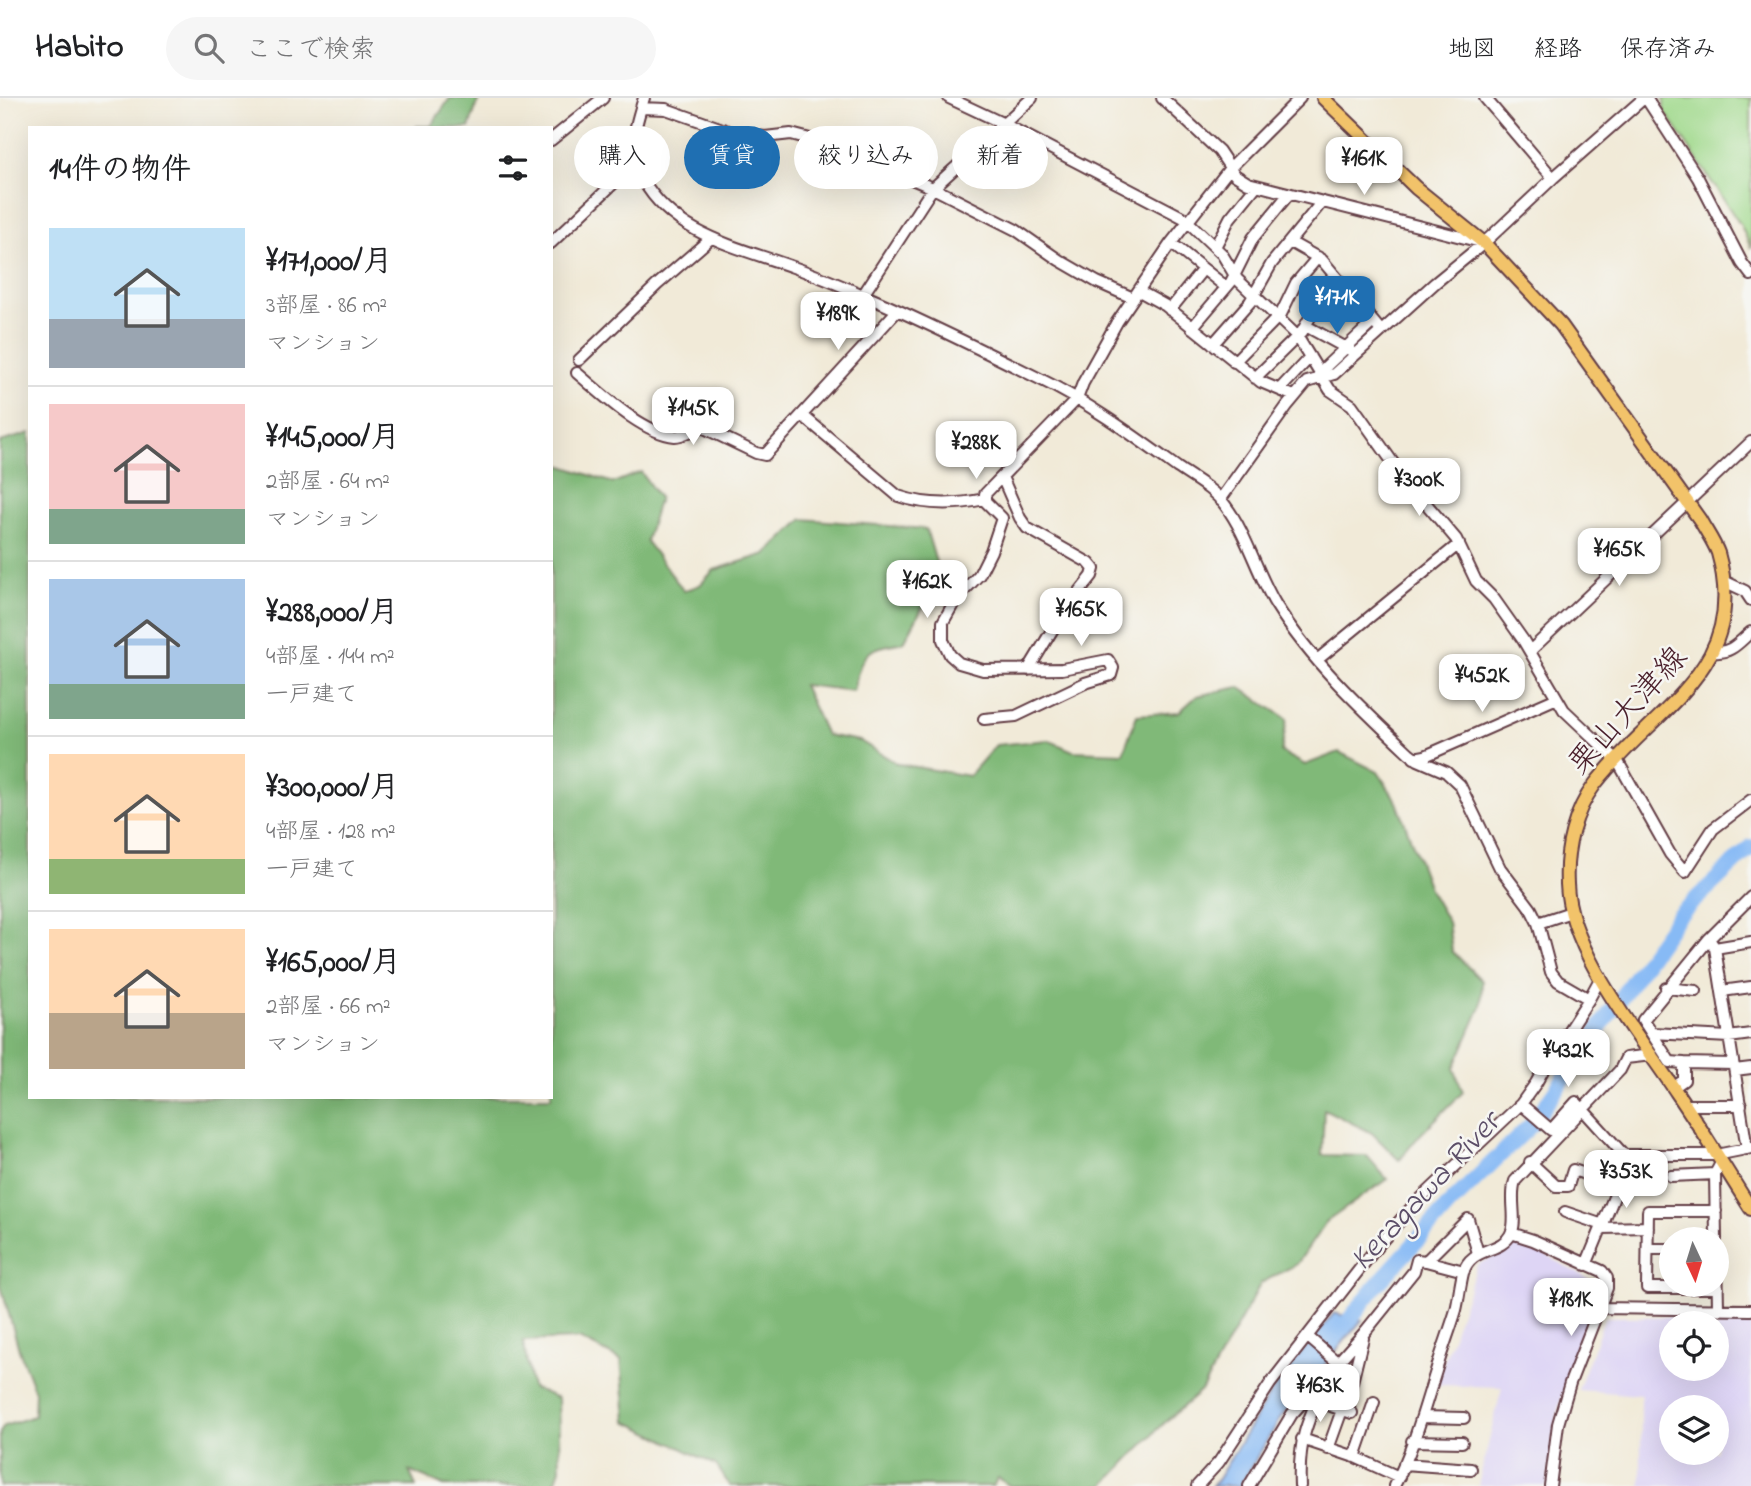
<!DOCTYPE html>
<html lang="ja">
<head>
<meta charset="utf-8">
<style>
	:root { --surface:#fff; --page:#f6f6f6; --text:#202124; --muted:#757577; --line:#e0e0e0; --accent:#1f6fb2 }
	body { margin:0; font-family:"Indie Flower","Klee One",sans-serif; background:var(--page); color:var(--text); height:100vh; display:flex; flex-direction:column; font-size:26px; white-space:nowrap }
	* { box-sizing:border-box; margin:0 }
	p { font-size:23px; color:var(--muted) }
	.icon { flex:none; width:38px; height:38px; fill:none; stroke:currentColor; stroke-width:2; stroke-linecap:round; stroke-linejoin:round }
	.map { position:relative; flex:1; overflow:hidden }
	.panel { position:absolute; left:28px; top:28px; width:525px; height:973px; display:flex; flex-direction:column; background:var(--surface); border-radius:0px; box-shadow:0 7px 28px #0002 }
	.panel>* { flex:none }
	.top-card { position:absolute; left:574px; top:28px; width:665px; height:63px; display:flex; gap:14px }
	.needle { width:46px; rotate:176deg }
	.controls { position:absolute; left:1659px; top:1129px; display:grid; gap:14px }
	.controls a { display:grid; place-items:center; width:70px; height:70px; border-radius:50%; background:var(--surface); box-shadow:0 7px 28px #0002; font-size:35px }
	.price { position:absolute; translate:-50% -60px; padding:0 16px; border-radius:14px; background:#fff; color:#222; font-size:23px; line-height:46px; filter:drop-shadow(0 2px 4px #0008) }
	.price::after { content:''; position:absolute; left:50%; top:42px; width:21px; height:16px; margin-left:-10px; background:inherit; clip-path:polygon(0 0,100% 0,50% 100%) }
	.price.on { background:var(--accent); color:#fff }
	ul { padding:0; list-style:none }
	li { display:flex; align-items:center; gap:21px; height:175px; padding:0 21px }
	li+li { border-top:2px solid var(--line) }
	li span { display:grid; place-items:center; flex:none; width:196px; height:140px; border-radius:0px; color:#555 }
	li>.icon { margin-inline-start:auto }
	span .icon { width:84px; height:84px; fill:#fffc; stroke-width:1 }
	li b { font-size:30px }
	h2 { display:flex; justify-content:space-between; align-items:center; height:84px; padding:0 21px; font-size:30px }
	.chip { padding:0 24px; border-radius:32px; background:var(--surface); box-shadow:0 7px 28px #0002; font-size:24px; line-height:63px }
	.chip.on { background:var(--accent); color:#fff }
	header { display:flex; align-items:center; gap:42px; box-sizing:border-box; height:98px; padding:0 35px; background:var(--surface); border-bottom:2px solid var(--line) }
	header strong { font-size:33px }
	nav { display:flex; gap:38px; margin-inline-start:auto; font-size:24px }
	.search { width:490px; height:63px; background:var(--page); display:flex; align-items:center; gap:18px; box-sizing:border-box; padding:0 24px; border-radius:38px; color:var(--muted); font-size:26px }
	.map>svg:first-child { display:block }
</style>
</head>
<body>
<header>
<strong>Habito</strong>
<div class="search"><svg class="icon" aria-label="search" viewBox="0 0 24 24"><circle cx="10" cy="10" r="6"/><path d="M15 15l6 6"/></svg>ここで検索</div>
<nav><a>地図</a><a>経路</a><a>保存済み</a></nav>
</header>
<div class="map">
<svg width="1751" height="1388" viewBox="0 0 1751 1388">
	<rect width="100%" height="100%" fill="#f6f6f2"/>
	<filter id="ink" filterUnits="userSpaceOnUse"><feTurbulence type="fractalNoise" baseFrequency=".0143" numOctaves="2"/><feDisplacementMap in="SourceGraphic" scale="14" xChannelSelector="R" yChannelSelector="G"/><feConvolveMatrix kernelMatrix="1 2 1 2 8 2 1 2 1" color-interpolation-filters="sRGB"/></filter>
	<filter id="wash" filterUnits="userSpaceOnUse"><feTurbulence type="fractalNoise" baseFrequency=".00686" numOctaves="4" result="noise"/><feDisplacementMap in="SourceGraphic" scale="28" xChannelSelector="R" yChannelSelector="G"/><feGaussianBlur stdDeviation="1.57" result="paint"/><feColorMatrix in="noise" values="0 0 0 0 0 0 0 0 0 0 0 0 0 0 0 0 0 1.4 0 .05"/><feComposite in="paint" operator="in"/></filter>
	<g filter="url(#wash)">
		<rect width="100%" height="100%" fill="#f1ead8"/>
		<path fill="#ded5f5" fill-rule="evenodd" d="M1522,1144L1600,1187L1558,1311L1547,1388H1478L1502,1289L1436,1287L1477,1167Z
			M1751,1218V1388H1641V1297L1578,1292L1605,1219ZM1671,1225H1717V1270H1671ZM1671,1309H1717V1354H1671Z"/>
		<path fill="#a0d98c" stroke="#757c5c" stroke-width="2" d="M1664,0H1751V150L1741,128L1664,12Z"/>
		<path fill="#80b978" stroke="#656c52" stroke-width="2" d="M450,0H479L469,30H418L417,28H431Z
			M30,335V999H551V392L558,382L551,373V364L613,385L641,374L659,400L646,443L684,493L700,487L714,472L766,456L803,421L926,431L940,477L904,544C864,551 863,553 853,593L803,587L826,637L860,643L898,666L969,678L996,647L1048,642L1073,653L1123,655L1137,617L1179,614L1197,598L1239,589L1287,621L1281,654L1305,667L1339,654L1378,674L1397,704L1430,793L1448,824L1452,853L1482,883L1481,909L1454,970L1463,994L1420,1037L1399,1062L1372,1035L1324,1011L1322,1057L1367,1058L1387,1081L1326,1124L1297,1166L1261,1185L1201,1293L1163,1326L1103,1388H1010L998,1380L993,1388H730L716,1367L626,1323L621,1262L579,1241L523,1243L532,1290L558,1300L560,1371L554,1388H444L409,1373L416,1388H0V1335L4,1328L34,1318L35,1294L20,1255L0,1185V344Z"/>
		<path fill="#87baf5" stroke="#686c90" stroke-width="2" d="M1334,1215L1362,1222L1281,1319L1240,1388H1212L1216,1384L1278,1283Z"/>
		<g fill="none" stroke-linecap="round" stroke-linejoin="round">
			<path stroke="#87baf5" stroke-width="16" d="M1339,1235L1375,1189L1451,1105L1532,1026L1678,818L1751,749"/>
		</g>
	</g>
	<g filter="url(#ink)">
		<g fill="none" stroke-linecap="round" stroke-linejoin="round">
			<g stroke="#633d45" stroke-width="14">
				<path id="minor" d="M644,0C635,29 626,54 643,82C674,137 738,149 793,169C816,177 840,187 863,197C922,222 980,251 1038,280C1088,304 1134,338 1178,370C1194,381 1213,391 1225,407C1247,436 1257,476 1276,507C1311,563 1361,610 1409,655L1418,662L1446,674L1460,687L1500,770L1531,811L1538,825L1551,874L1558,883L1589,901L1546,967L1536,985L1521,1006L1413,1108L1380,1145L1270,1286L1219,1364L1197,1388
					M949,0L1002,25L1184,120L1222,156L1237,181L1297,238L1330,292L1352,307L1401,376L1456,441L1476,483L1494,501L1523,542L1564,612L1617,662L1670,756L1685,774L1713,731L1751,702
					M1162,0L1219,53L1235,77L1248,85L1481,144
					M1485,0L1553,80
					M1646,0L1698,80L1742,165L1751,177
					M641,10L666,11L734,35L765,39L791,36L810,41L834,52L852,56L933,90L1016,132L1059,162L1097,184L1133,200
					M551,42L603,0
					M1290,144L1322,162L1381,233
					M551,145L635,65
					M1171,145L1226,189
					M1215,149L1230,120L1256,88
					M1139,193L1166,208L1261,284L1294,298
					M863,197L932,91L1032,0
					M1170,212L1203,171
					M1306,228L1350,252
					M1192,230L1231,184L1253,140L1288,97
					M1213,246L1250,204L1272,165L1321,105
					M579,262L658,186L710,141
					M1234,264L1281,216L1296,185L1318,159
					M1320,274L1373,224
					M577,275C602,296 642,335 675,338C684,338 693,331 702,329L756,355L765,357L897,213
					M1255,280L1302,234L1320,201L1338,182
					M1280,291L1310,259
					M802,317L898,398C927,408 956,407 985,401
					M1002,379L1020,420L1027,430L1089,465L1094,471L1092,478L1062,516L1028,572
					M985,401V396L1077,301L1083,285L1117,224L1171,145L1230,70L1300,0
					M1220,402L1287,308L1307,284L1334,276L1435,185L1484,145L1553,80L1644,0
					M1726,484L1745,493L1751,502
					M1530,553L1751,344
					M1714,554C1731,556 1739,544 1751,534
					M1317,562L1459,446
					M984,621L1016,618L1085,585L1111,577L1113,570L1108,562L1062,571L983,572L959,565L950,557L943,542V524L956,501L979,477L991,453L1002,420L986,404L985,401
					M1414,660L1425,658L1557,600
					M1538,825L1571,814
					M1709,841L1715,850L1747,1051
					M1715,850L1751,844
					M1666,890L1696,893
					M1722,893L1751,889
					M1589,901L1601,879
					M1652,935L1729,939L1751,936
					M1684,965L1733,966
					M1735,972L1751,970
					M1674,989L1684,982V965L1670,964L1643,922L1709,841L1751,799
					M1521,1006L1551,1032L1576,1004L1624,1057L1628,1065L1586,1167
					M1685,1007H1741
					M1624,1057H1716L1751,1050
					M1530,1064L1556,1088H1568L1573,1072L1619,1087
					M1671,1078L1715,1076
					M1716,1113H1648L1647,1190H1718
					M1565,1114L1603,1127
					M1602,1130L1648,1129
					M1511,1135L1533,1142L1602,1173L1607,1180V1190L1570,1285L1558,1326L1550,1388
					M1716,1141L1715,1076L1721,1065
					M1648,1151H1671
					M1717,1151L1718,1211
					M1426,1163L1464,1173
					M1600,1210L1751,1212
					M1308,1239L1338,1265
					M1351,1288L1363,1240
					M1331,1308L1352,1315
					M1422,1319L1464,1320
					M1302,1341L1355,1359L1399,1379
					M1412,1343L1462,1344
					M1328,1351L1342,1312
					M1355,1359L1374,1304
					M1404,1366L1471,1371
					M1249,1388L1292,1316L1364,1235L1414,1173L1417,1162L1426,1163L1468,1121L1478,1155
					M1300,1388C1298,1345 1306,1324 1325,1286
					M1394,1388C1413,1353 1424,1311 1436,1273C1442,1252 1450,1232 1456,1212C1459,1200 1460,1187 1463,1175C1471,1148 1500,1156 1511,1136C1518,1122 1509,1100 1515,1083L1620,972L1626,960L1652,957"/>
			</g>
			<g stroke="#633d45" stroke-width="16">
				<path id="major" d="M1323,0L1416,90L1484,145L1561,227L1700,422C1706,433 1714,444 1718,455C1751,571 1653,610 1595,686C1574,714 1565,751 1567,786C1569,854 1640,939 1677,995C1703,1033 1726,1072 1751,1111"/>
			</g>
			<use href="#minor" stroke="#fff" stroke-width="10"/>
			<use href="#major" stroke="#f2c36a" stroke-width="12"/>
		</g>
	</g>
	<g text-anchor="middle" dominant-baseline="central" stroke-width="5" stroke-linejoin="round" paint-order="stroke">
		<g font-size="32" fill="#4a1f2b" stroke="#f6f6f2">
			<text transform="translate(1629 614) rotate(-48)">栗山大津線</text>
		</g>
		<g font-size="33" font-style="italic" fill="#5c4e68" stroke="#f6f6f2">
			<text transform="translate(1426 1094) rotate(-47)">Keragawa River</text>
		</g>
	</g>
</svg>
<div class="controls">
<a><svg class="needle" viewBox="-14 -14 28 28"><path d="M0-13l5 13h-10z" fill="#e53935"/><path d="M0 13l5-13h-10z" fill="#757577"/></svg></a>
<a><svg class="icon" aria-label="locate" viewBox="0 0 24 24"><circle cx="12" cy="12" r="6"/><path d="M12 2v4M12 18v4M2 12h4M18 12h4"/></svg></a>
<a><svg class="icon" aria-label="layers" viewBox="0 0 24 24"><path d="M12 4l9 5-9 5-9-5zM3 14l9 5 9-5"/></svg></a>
</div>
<b class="price" style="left:1364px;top:99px">¥161K</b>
<b class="price on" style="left:1337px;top:238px">¥171K</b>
<b class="price" style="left:838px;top:254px">¥189K</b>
<b class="price" style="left:693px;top:349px">¥145K</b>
<b class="price" style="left:976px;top:383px">¥288K</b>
<b class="price" style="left:1419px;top:420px">¥300K</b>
<b class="price" style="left:1619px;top:490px">¥165K</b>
<b class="price" style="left:927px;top:522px">¥162K</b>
<b class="price" style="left:1081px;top:550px">¥165K</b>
<b class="price" style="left:1482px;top:616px">¥452K</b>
<b class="price" style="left:1568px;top:991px">¥432K</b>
<b class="price" style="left:1626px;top:1112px">¥353K</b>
<b class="price" style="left:1571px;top:1240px">¥181K</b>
<b class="price" style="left:1320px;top:1326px">¥163K</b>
<div class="top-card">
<a class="chip">購入</a>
<a class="chip on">賃貸</a>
<a class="chip">絞り込み</a>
<a class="chip">新着</a>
</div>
<section class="panel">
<h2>14件の物件<svg class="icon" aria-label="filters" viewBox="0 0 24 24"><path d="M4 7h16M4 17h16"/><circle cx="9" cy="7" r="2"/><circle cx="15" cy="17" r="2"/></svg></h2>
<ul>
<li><span style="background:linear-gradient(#bfe0f5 65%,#9aa5b1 0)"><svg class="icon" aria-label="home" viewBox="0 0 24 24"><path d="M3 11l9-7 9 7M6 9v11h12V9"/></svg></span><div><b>¥171,000/月</b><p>3部屋 · 86 m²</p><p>マンション</p></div></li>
<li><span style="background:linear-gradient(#f6c9c9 75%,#7fa58c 0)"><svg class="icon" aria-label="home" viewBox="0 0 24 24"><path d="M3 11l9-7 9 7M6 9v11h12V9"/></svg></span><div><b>¥145,000/月</b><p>2部屋 · 64 m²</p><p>マンション</p></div></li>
<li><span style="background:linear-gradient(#a9c7e8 75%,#7fa58c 0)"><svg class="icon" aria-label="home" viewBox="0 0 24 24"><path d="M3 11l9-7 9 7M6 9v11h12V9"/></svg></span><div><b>¥288,000/月</b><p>4部屋 · 144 m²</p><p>一戸建て</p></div></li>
<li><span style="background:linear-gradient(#ffd9b3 75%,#8fb573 0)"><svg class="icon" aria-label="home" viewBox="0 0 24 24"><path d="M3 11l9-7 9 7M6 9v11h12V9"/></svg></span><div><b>¥300,000/月</b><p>4部屋 · 128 m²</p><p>一戸建て</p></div></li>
<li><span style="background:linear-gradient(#ffd9b3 60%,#b9a48a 0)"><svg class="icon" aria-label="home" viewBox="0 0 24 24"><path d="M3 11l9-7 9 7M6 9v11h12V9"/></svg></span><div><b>¥165,000/月</b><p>2部屋 · 66 m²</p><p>マンション</p></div></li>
</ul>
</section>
</div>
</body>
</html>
